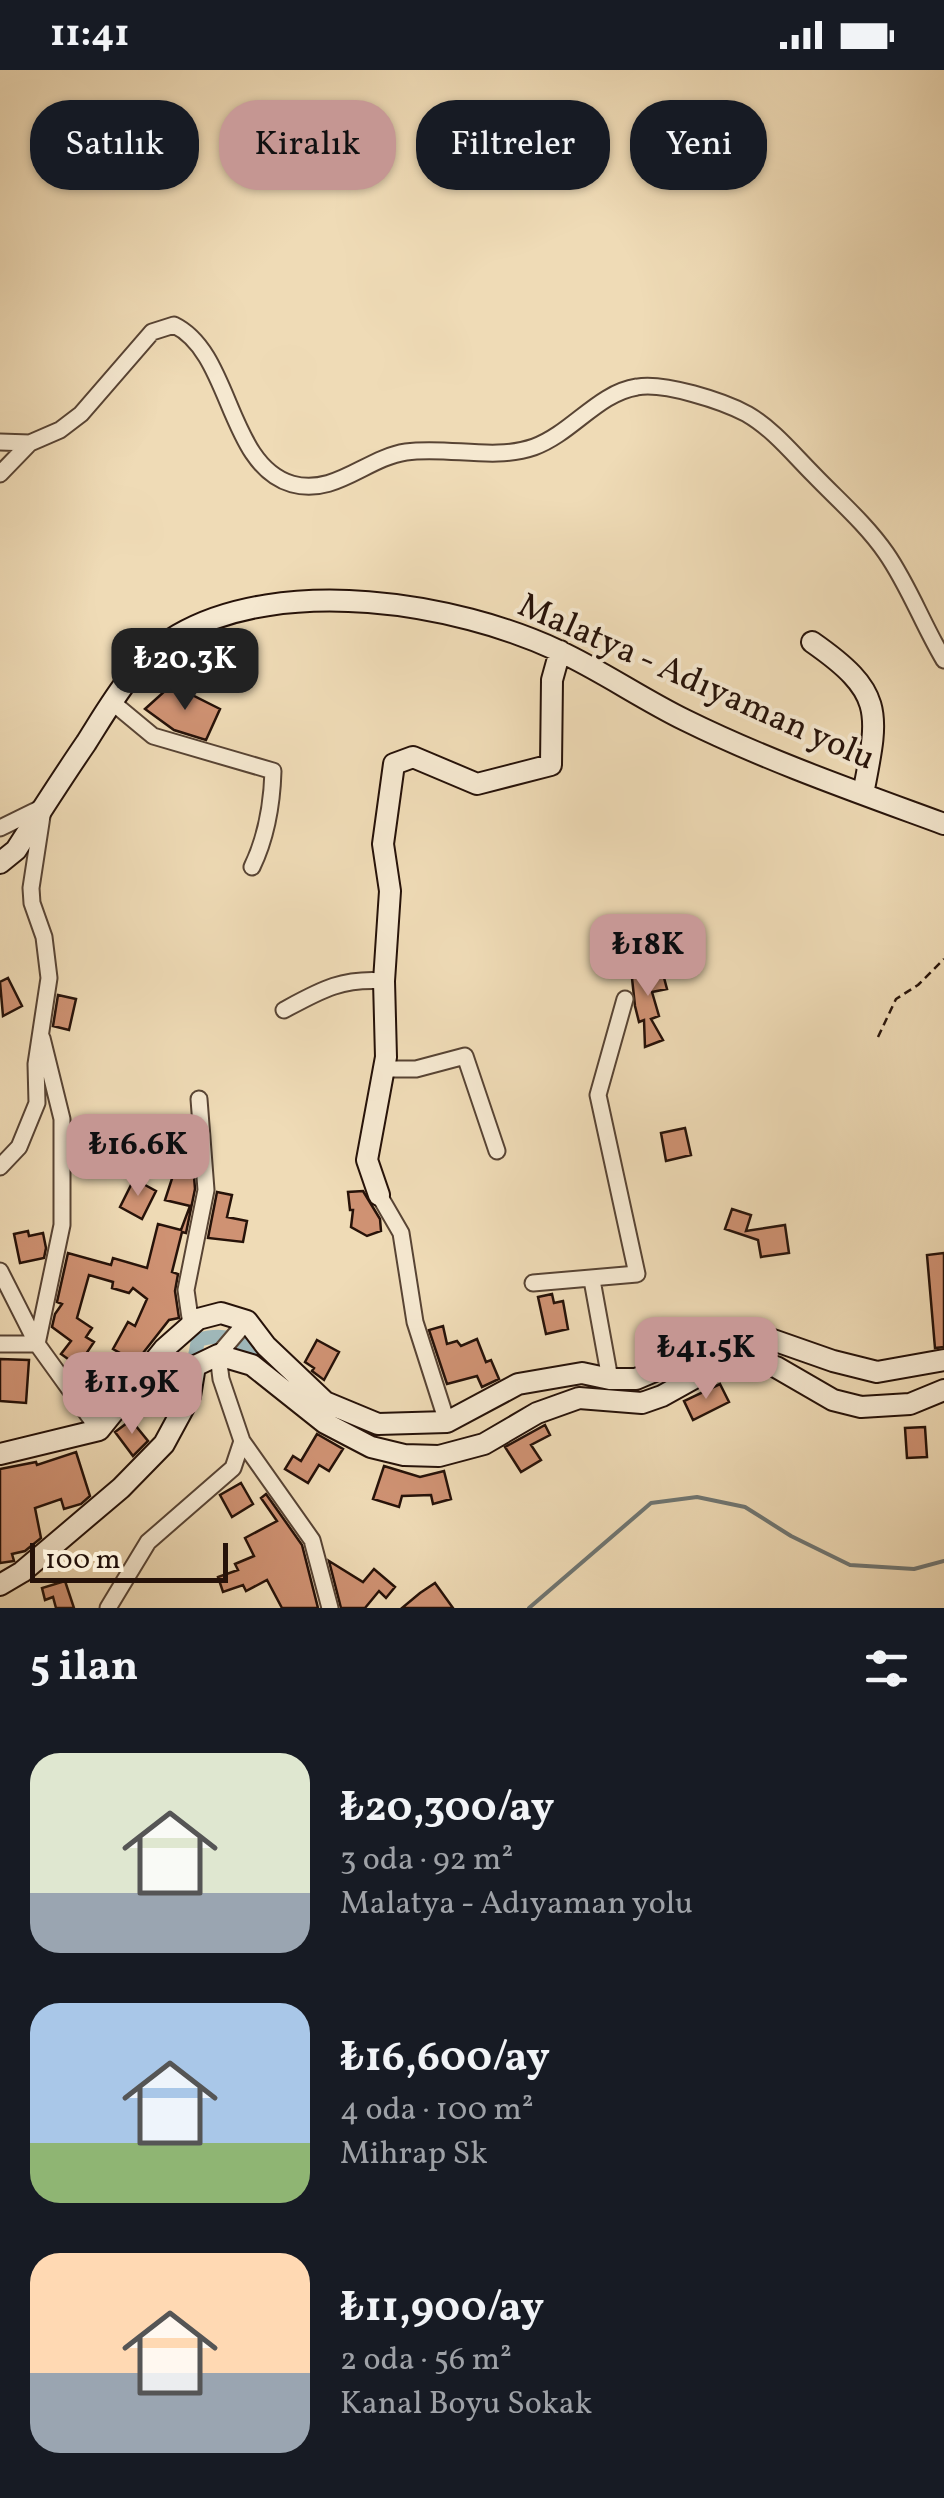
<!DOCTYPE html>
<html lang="tr">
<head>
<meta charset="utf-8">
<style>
	:root { --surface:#171b24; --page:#242831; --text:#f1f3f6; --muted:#9ea1a6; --accent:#c59692 }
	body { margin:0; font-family:Vollkorn,serif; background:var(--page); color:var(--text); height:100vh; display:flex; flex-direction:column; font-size:38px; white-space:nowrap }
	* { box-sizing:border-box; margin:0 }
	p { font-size:32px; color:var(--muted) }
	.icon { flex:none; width:55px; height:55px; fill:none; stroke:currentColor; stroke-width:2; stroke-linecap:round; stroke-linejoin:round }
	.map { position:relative; height:1538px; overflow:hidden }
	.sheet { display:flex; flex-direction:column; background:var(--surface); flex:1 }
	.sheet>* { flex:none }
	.top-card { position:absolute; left:30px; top:30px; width:885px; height:90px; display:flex; gap:20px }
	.scale { position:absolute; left:30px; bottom:25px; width:198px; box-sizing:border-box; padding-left:10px; border:5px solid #261209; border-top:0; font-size:28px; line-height:35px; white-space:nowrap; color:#261209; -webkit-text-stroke:8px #f5e8d0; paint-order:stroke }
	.price { position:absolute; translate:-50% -85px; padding:0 22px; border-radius:20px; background:var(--accent); color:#111; font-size:32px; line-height:65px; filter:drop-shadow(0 2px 5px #0008) }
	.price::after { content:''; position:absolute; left:50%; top:60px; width:30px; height:22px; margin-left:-15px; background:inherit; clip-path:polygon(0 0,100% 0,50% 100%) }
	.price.current { background:#222; color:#fff }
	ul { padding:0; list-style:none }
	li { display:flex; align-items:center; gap:30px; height:250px; padding:0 30px }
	li span { display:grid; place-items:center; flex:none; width:280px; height:200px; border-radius:30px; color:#555 }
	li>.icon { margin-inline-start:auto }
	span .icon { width:120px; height:120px; fill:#fffc; stroke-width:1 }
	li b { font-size:42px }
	h2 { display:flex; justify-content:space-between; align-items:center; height:120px; padding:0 30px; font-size:42px }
	.pill { padding:0 35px; border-radius:40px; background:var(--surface); box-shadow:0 2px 8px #0004; font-size:35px; line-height:90px }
	.pill.current { background:var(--accent); color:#111 }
	.status { display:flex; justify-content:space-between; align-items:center; height:70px; padding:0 50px; background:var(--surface); direction:ltr }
	.status svg { height:28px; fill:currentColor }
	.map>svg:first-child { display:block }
</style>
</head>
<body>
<div class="status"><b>11:41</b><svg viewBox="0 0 49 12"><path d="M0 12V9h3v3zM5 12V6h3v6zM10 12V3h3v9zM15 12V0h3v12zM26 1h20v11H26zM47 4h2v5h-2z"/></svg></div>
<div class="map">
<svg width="944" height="1538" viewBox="0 0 944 1538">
	<rect width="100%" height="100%" fill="#efdbb6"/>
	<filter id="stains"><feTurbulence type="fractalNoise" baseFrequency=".002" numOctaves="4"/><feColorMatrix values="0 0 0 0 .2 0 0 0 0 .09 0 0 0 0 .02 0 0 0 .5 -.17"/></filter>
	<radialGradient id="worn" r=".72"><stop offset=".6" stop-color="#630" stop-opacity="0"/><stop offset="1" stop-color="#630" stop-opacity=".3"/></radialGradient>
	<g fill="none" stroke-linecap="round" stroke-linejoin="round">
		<path stroke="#6f7673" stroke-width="4" d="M529,1538L651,1433L697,1427L745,1437L791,1466L850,1495L914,1499L944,1491"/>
		<path stroke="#9fb8ba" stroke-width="14" d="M192,1302L198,1270C232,1260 244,1274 270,1294"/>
	</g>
	<path fill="#cf9273" stroke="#261209" stroke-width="2.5" d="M167,619L192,625L220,639L206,670L174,660L145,639Z
		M655,892L658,906L663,904L667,919L652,922L659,946L651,949L663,970L645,977L644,950L639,952L635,936L631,899Z
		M8,908L22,936L3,946L0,912Z
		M58,925L76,929L69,960L53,956Z
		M74,1055L98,1061L92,1088L73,1084Z
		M685,1058L691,1085L666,1091L661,1063Z
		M178,1090L193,1094L195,1119L186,1163L182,1162L172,1202L178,1204L175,1221L179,1248L169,1250L136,1292L113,1279L128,1252L135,1256L147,1229L133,1218L129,1223L112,1218L113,1212L89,1205L77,1248L92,1258L86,1267L94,1272L78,1296L61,1284L71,1271L52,1257L55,1244L62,1234L57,1232L68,1183L111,1195L113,1188L147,1198L158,1154L181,1160L190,1136L165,1130Z
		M134,1109L156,1121L142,1149L120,1137Z
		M363,1121L380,1149L381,1161L367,1166L351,1157L353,1140H350L348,1122Z
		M217,1122L232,1125L227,1147L247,1151L243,1172L208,1168Z
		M732,1139L751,1145L746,1161L785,1155L789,1183L761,1187L758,1170L725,1159Z
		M28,1161L29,1166L43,1163L46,1178L44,1188L20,1193L14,1164Z
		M944,1183V1277L935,1278L927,1185Z
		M552,1224L554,1233L563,1231L568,1259L546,1264L538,1227Z
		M443,1256L447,1274L457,1271L461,1276L477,1269L486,1292L491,1290L499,1309L482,1317L477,1306L447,1314L429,1260Z
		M317,1270L339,1282L324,1310L312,1301L314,1298L305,1292Z
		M0,1289L29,1290L26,1333L0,1331Z
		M720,1314L729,1332L693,1350L684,1331Z
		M131,1350L148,1371L133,1386L115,1362Z
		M545,1355L550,1365L531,1375L541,1390L521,1402L505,1377Z
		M925,1357L927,1387L907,1388L905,1358Z
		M317,1364L343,1379L329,1401L319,1395L308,1413L285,1399L293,1386L301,1391Z
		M76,1382L90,1426L81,1434L64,1439L61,1429L35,1438L41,1468L25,1481L12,1484L14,1491L0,1493V1399L36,1392L37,1395Z
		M384,1396L420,1407L444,1401L451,1429L433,1434L431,1425L402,1426L399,1437L373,1429Z
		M241,1413L253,1434L232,1447L220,1425Z
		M266,1424L302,1475L318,1538H282L267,1510L246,1521L243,1515L223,1522L218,1507L238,1500L235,1494L254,1486L245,1468L277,1451L261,1428Z
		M329,1491L363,1512L374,1499L395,1517L386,1528L379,1521L365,1538H341Z
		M65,1511L74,1538H56L53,1527L45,1530L42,1518Z
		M435,1513L453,1538H402L420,1523Z"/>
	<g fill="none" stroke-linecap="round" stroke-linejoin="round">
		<g stroke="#584434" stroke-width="19">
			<path id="street" d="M0,372L30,373L60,360L81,344L152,262L174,255C232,283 227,395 292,414C335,426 366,388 406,382C448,376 494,391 534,377C572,363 598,323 637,317C664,312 723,331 747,344C773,359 793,384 814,405C838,430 866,454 886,483C909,516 923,555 944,590
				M0,404L30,373
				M112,632L153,666L273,701C272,735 267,766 252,797
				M0,758L45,736
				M284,940C321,920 341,908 384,911
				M384,999H416L465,986L497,1081
				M0,1097L19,1077L37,1033L36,994L49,908L44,867L32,833L31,818L42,746
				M379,1125L401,1163L415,1252L447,1352
				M0,1201L37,1274L99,1360
				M592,1210L610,1309
				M533,1213L637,1204L598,1025L625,929
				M247,1251L218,1285L221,1309L242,1371L312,1470L330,1538
				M191,1255L186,1220L206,1120L199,1029
				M0,1274H37
				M37,1274L62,1155V1049L42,968
				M108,1538L148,1472L233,1398L242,1371"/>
		</g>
		<g stroke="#261209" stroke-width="24">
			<path id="secondary" d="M812,572C885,623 879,642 863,724
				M0,793L16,780C39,744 62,708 86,673C112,632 135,589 178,565C282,505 455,532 559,581C602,601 642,629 685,650C768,691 857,722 944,754
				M379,1125L367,1090L386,987L384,911L390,821L383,774L394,694L413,687L477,714L551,695L552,610L560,581
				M0,1384L99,1360L164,1279L198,1249L221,1243L247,1251L266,1276L325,1332L378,1354L447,1352L518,1314L582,1303L610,1309H636L730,1269L756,1264L833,1291L877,1302L944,1290
				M0,1515L22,1502L121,1418L164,1374L190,1326L195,1296L218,1285L252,1295L325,1353L371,1377L404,1385L439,1386L484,1374L537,1343L579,1328L642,1333L662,1326L716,1296L745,1289L776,1297L833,1330L861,1337L910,1334L944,1320"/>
		</g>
		<path stroke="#261209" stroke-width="2.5" stroke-dasharray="8 5" stroke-linecap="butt" d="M878,967L896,929L918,915L944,889"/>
		<use href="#street" stroke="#f5e8d0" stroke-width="15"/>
		<use href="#secondary" stroke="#f5e8d0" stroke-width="20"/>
	</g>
	<g text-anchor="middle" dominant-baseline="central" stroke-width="8" stroke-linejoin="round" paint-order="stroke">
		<g font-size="35" fill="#261209" stroke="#f5e8d0">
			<text transform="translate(696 613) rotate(24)">Malatya - Adıyaman yolu</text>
		</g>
	</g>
	<rect width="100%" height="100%" filter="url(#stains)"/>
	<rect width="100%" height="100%" fill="url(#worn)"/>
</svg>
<div class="scale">100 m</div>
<b class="price current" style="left:185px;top:643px">₺20.3K</b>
<b class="price" style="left:648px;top:929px">₺18K</b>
<b class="price" style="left:138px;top:1129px">₺16.6K</b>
<b class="price" style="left:706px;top:1332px">₺41.5K</b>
<b class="price" style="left:132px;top:1367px">₺11.9K</b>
<div class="top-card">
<a class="pill">Satılık</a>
<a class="pill current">Kiralık</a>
<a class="pill">Filtreler</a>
<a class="pill">Yeni</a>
</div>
</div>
<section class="sheet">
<h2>5 ilan<svg class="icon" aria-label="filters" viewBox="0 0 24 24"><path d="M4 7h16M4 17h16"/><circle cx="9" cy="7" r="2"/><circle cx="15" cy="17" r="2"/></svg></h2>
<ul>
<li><span style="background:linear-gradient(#dfe7d0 70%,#9aa5b1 0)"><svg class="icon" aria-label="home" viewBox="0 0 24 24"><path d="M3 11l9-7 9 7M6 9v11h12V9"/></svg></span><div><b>₺20,300/ay</b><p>3 oda · 92 m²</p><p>Malatya - Adıyaman yolu</p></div></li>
<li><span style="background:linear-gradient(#a9c7e8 70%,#8fb573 0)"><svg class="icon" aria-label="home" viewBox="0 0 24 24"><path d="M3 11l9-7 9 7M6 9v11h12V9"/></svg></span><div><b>₺16,600/ay</b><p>4 oda · 100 m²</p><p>Mihrap Sk</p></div></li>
<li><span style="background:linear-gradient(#ffd9b3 60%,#9aa5b1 0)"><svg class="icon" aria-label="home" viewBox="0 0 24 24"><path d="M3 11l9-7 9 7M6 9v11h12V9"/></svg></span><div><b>₺11,900/ay</b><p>2 oda · 56 m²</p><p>Kanal Boyu Sokak</p></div></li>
</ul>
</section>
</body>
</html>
